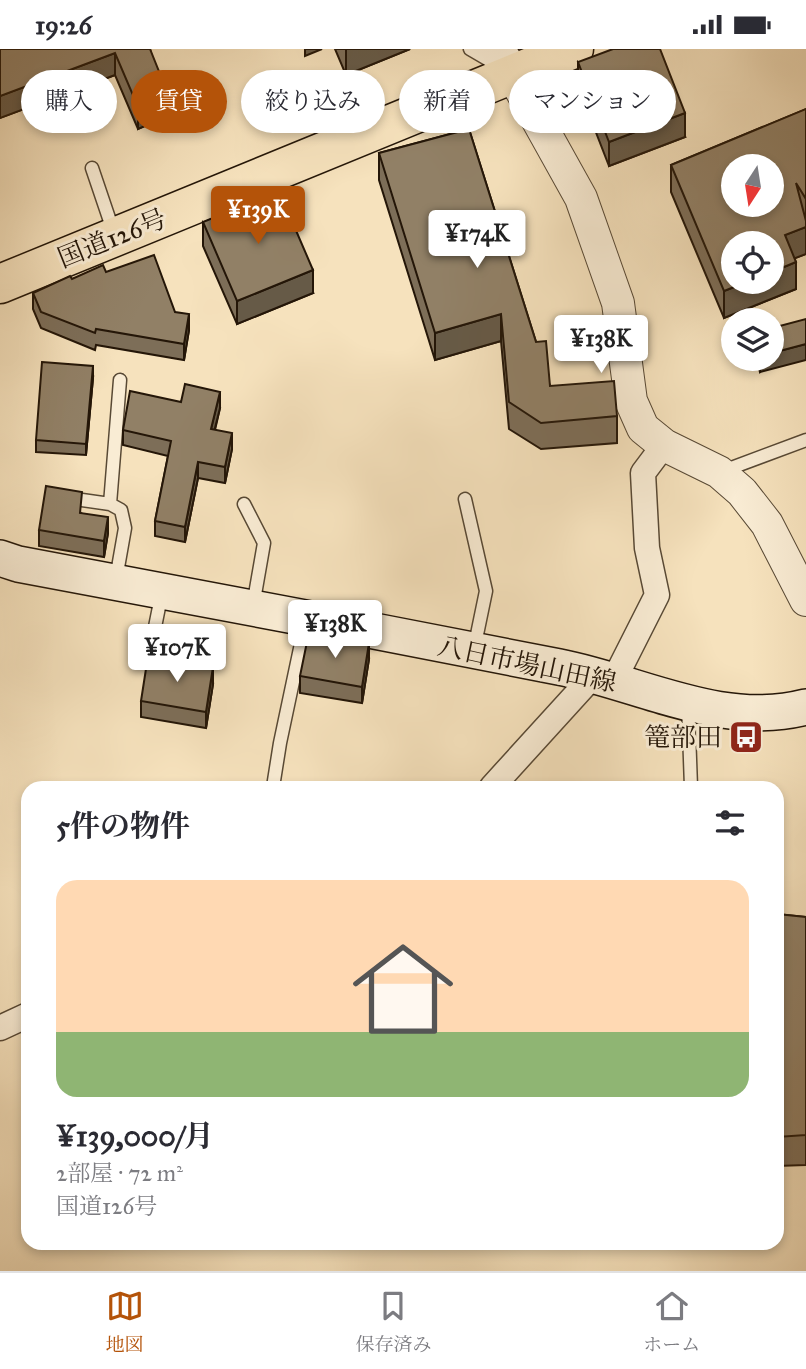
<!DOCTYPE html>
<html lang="ja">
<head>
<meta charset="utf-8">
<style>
	:root { --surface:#fff; --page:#f7f7f7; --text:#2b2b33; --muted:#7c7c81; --line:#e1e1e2; --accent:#b45309 }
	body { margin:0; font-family:"IM FELL Great Primer","Noto Serif JP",serif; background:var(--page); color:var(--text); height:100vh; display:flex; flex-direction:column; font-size:26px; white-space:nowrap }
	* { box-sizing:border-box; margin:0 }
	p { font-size:23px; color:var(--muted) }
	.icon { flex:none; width:38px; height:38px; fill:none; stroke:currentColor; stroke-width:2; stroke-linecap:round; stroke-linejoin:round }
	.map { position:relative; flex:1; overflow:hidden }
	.side { position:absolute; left:21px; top:732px; width:763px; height:469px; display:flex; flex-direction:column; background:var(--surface); border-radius:21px; box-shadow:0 4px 10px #0003 }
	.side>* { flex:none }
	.top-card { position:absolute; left:21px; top:21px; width:765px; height:63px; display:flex; gap:14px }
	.needle { width:46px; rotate:192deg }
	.buttons { position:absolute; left:721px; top:105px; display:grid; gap:14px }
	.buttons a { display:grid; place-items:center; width:63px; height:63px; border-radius:50%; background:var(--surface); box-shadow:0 4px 10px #0003; font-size:35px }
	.price { position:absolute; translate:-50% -60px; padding:0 16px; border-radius:7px; background:#fff; color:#222; font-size:23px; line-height:46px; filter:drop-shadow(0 2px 4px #0008) }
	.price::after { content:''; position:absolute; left:50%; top:42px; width:21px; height:16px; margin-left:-10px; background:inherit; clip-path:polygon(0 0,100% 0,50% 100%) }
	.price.active { background:var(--accent); color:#fff }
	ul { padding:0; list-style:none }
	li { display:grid; align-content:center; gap:14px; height:371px; padding:0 35px }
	li span { display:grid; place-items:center; height:217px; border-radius:21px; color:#555 }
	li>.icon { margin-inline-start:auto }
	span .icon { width:126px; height:126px; fill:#fffc; stroke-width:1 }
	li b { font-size:30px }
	h2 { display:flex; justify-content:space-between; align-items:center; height:84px; padding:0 35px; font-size:30px }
	.tag { padding:0 24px; border-radius:32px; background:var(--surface); box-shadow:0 4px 10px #0003; font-size:24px; line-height:63px }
	.tag.active { background:var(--accent); color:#fff }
	.status { display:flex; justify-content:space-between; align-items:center; height:49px; padding:0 35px; background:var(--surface); direction:ltr }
	.status svg { height:19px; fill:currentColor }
	.tabs { display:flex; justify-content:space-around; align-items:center; height:98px; border-top:2px solid var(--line); background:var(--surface); font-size:19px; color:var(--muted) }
	.tabs a { display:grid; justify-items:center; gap:4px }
	.tabs .active { color:var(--accent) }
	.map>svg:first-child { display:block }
</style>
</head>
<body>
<div class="status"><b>19:26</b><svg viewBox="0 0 49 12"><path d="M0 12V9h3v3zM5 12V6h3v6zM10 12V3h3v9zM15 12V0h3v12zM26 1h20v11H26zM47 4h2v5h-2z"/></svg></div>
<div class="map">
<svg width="806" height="1222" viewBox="0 0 806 1222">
	<rect width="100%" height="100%" fill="#f6e2bd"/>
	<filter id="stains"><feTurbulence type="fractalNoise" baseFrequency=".00286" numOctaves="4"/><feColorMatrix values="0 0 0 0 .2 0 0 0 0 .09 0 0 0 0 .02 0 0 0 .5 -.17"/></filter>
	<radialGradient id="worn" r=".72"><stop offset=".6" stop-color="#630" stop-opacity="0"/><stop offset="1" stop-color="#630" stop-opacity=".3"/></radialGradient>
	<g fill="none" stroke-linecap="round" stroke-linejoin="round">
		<g stroke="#584935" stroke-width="15">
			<path id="service" d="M470,0L494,14
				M92,119L114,184
				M723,422L806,391
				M68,449L110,455L121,461L125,479L116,530
				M465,450L486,542L474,600
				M110,455L120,331
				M244,455L264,494L253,557
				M162,543L149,608L166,611
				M688,655L691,738
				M273,738L280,694L306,571"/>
		</g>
		<g stroke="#584935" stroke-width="27">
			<path id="minor" d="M613,633L657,546L647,499L643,424L664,396
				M492,738L593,627
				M0,979L28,966"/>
		</g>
		<g stroke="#584935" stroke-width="34">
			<path id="tertiary" d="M512,25L581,149L618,254L631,352L643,379L664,396L719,423L742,443L767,475L806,551"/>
		</g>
		<g stroke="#241608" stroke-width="38">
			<path id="secondary" d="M497,0L512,25
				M0,509L18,515C198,549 379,582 559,618C641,634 721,680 806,658"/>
		</g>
		<g stroke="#241608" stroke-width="41">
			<path id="trunk" d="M0,235L574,0"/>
		</g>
		<use href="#service" stroke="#f9ecd4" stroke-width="12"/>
		<use href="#minor" stroke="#f9ecd4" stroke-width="24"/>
		<use href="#tertiary" stroke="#f9ecd4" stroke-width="32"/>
		<use href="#secondary" stroke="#f9ecd4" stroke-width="35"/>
		<use href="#trunk" stroke="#f6e2bd" stroke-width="38"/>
	</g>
	<path fill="#7d6e58" stroke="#241608" stroke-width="2" d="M0,0H150L168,67L138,80L115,26L0,69Z
		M335,0H410L346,26Z
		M578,13L685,88L609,117L578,37Z
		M806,60V205L795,209L796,240L724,269L671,143V116Z
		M469,80L550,337L617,367V394L541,400L509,380L501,292L435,311L379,131V104Z
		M203,173L313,244L237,275L203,197Z
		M106,223L175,263L189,281L184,311L96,296L95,301L41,279L33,260V244L72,230Z
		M756,310H772L760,323Z
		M93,329L86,406L36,403V391Z
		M181,353L220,359L215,381L232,400L225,434L198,429L185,493L155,487V472L168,407L123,396V381Z
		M81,464L108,484L104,508L39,497V481Z
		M369,610L362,654L300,644V627Z
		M213,635L206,679L141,668V652Z
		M777,865L806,868V1116L777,1117Z"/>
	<path fill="#665a47" stroke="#241608" stroke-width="2" d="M305,0H322L305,7Z
		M346,0H410L346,26Z
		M115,4V26L0,69V47Z
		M168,45V67L138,80V58Z
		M685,64V88L609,117V93Z
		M806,178V205L785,213V186Z
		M796,213V240L724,269V242L747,233H772V223Z
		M313,221V244L237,275V252Z
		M189,265V281L184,311V295Z
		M501,265V292L435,311V284Z
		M806,295V311L760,323V310H772V304Z
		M93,317V329L86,406V395Z
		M220,343V359L211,395V380Z
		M232,384V400L225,434V418Z
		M198,413V429L185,493V478Z
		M108,468V484L104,508V492Z
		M369,594V610L362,654V638Z
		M213,618V635L206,679V663Z"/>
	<path fill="#918066" stroke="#241608" stroke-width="2" fill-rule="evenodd" d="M0,0H150L168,45L138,58L115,4L0,47Z
		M613,0H660L685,64L609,93L578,13Z
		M806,60V150L796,134L806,172V178L785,186L796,213L772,223V194H733V233H747L724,242L671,116ZM733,117H772V156H733Z
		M469,80L536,293L546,292L550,337L614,332L617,367L541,374L509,353L501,265L435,284L379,104Z
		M279,142L313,221L237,252L203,173Z
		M154,206L175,263L189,265L184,295L96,280L95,284L41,263L33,244L70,227L72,230L103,216L106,223Z
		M806,270V295L772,304V279Z
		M42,313L93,317L86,395L36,391Z
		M185,335L220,343L211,380L232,384L225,418L198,413L185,478L155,472L171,392L123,381L130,342L181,353Z
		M46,437L82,443L80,464L108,468L104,492L39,481Z
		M309,583L369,594L362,638L300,627Z
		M148,607L213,618L206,663L141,652Z
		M777,865L806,868V1086L777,1088Z"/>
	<defs>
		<g id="bus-square" transform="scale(1.75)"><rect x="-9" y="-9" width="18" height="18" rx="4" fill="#8f2418" stroke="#f9ecd4"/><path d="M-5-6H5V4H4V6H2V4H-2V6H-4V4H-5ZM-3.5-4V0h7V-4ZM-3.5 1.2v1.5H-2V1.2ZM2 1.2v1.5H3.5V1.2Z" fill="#fff"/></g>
	</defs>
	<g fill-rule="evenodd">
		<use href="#bus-square" x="746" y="688"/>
	</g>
	<g text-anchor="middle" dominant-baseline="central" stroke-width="6" stroke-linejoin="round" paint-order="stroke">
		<g font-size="26" fill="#241608" stroke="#f9ecd4">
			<text transform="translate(112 189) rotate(-22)">国道126号</text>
			<text transform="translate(527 615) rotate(12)">八日市場山田線</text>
		</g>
		<g font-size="26" fill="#241608" stroke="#f9ecd4" text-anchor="end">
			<text x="722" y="688">篭部田</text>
		</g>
	</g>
	<rect width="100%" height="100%" filter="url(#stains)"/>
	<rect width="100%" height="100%" fill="url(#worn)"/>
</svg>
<div class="buttons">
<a><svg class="needle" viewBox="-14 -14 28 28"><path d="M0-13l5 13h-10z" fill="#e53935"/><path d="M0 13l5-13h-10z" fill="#7c7c81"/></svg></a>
<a><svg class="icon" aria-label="locate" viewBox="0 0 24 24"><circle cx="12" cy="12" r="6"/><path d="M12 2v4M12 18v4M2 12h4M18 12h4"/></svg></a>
<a><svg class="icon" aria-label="layers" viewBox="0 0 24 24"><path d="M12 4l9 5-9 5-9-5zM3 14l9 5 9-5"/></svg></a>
</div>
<b class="price active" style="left:258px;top:197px">¥139K</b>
<b class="price" style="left:477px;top:221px">¥174K</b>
<b class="price" style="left:601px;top:326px">¥138K</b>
<b class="price" style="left:335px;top:611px">¥138K</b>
<b class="price" style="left:177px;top:635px">¥107K</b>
<div class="top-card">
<a class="tag">購入</a>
<a class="tag active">賃貸</a>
<a class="tag">絞り込み</a>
<a class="tag">新着</a>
<a class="tag">マンション</a>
</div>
<section class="side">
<h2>5件の物件<svg class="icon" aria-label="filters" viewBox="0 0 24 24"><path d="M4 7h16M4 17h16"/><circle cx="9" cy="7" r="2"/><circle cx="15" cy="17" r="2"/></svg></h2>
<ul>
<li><span style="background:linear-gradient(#ffd9b3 70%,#8fb573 0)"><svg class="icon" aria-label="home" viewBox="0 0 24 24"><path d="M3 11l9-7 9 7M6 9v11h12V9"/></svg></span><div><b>¥139,000/月</b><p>2部屋 · 72 m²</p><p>国道126号</p></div></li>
</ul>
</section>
</div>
<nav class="tabs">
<a class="active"><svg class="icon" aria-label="map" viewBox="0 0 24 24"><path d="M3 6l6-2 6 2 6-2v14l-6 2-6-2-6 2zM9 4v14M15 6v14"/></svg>地図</a>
<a><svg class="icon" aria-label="saved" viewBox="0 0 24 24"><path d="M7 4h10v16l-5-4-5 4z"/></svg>保存済み</a>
<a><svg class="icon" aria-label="home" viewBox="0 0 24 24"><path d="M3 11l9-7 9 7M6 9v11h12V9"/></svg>ホーム</a>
</nav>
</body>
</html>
